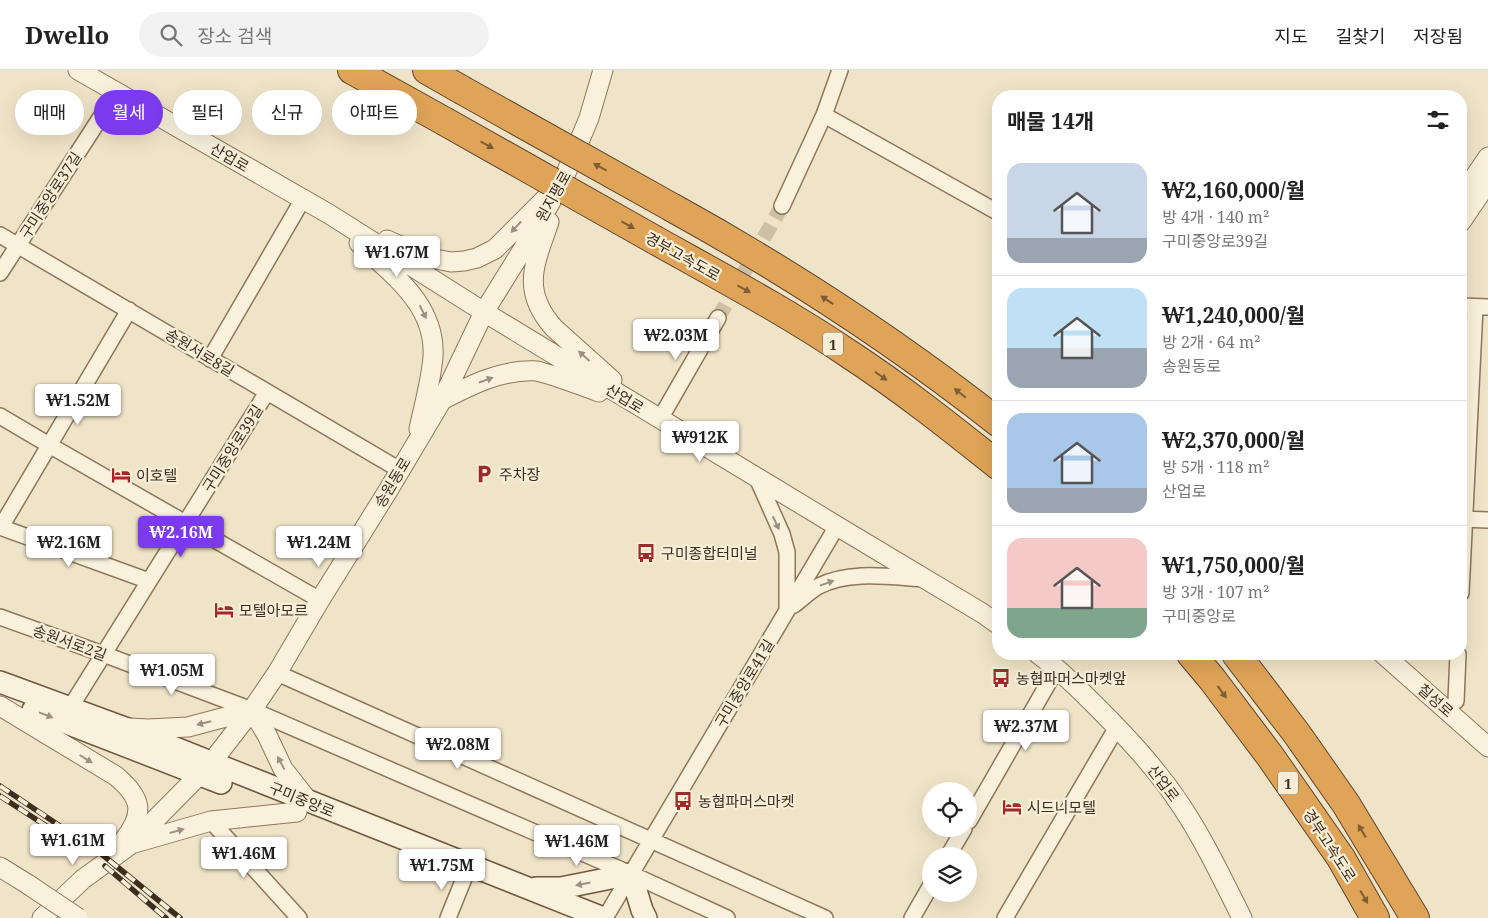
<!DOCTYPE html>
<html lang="ko">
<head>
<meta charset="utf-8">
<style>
	:root { --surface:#fff; --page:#f2f2f2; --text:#222; --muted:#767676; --line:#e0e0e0; --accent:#7c3aed }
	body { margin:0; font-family:"Noto Serif","Noto Sans KR",serif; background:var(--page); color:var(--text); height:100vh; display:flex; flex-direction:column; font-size:19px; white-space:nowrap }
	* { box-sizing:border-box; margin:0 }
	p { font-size:16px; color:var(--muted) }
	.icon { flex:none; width:28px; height:28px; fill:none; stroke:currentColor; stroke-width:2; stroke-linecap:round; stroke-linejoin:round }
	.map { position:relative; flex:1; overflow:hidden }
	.panel { position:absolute; left:992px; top:20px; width:475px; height:570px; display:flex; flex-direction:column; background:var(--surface); border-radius:20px; box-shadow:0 5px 20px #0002 }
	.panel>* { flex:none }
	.guide { position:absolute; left:15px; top:20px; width:475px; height:45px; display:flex; gap:10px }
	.tools { position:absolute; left:922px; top:712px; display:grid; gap:10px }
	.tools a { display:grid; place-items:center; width:55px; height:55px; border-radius:50%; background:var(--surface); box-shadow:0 5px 20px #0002; font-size:25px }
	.price { position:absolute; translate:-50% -42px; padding:0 11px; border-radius:5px; background:#fff; color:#222; font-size:16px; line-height:32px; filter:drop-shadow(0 1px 2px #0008) }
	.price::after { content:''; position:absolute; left:50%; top:30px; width:15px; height:11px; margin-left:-8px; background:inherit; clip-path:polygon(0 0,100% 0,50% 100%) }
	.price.on { background:var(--accent); color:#fff }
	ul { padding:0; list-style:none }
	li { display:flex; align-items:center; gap:15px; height:125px; padding:0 15px }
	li+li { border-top:1px solid var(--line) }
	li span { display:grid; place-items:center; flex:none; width:140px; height:100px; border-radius:15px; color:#555 }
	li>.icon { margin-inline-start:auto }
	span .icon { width:60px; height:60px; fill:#fffc; stroke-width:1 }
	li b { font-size:21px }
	h2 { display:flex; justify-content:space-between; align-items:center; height:60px; padding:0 15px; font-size:21px }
	.pill { padding:0 18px; border-radius:22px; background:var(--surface); box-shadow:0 5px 20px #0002; font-size:18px; line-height:45px }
	.pill.on { background:var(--accent); color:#fff }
	header { display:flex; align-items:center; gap:30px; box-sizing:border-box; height:70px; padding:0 25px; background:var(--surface); border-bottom:1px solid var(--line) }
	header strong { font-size:24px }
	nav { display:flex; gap:28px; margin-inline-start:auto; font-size:18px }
	.search { width:350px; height:45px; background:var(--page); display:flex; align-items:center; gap:12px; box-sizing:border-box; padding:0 18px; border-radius:28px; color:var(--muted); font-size:19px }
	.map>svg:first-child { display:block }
</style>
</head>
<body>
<header>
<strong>Dwello</strong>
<div class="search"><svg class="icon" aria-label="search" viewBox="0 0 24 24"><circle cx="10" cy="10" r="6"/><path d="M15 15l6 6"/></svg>장소 검색</div>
<nav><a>지도</a><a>길찾기</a><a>저장됨</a></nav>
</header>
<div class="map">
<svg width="1488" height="848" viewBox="0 0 1488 848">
	<rect width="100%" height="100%" fill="#f0e4c8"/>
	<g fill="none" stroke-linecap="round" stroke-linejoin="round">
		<path stroke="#ccc0a6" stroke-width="15" stroke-dasharray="15 8" stroke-linecap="butt" d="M718,248L782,136"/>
		<g stroke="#8d765c" stroke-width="18">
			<path id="minor" d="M824,45L999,143
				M782,136L824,45L840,0
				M0,165L400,400
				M0,203L117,22
				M1461,236L1488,237
				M210,289L303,129
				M0,346L49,375L320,530
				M660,349L718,248
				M757,408L782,464L787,482V539
				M1461,449L1488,450
				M0,457L149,511
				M1,457L129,240
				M1461,523L1475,237
				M794,535C802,529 810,521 819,516C850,500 891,507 926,509
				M0,547L103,584L252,640L631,804L727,848
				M277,603L825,848
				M1456,631L1458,584
				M70,638L267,322
				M211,751L299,848
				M969,751L1057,598
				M948,786L964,759
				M448,848L465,806
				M605,848L837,456
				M912,848L931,815
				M1005,848L1117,657"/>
		</g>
		<g stroke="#8d765c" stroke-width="21">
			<path id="tertiary" d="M78,0L329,144L484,242L837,456L982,543L999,555
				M1461,127L1488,87
				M549,152C535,193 520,220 554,258L612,310
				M1461,152L1488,112
				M387,170L425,187L451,192L464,191L477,188L495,179L545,129
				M359,173C393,205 436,235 433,287C431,311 424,335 419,359
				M442,330C471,315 502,299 537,301C541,302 547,304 551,305C567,310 583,316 599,322
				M1038,584C1059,599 1077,617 1095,635C1127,667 1157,699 1182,737C1205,772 1223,810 1242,848
				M1383,584L1488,677
				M0,636L116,706C142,728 145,743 124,770
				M252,640L267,665L283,699L309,732
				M130,658L148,659L188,657L252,640
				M131,774L211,751L297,742
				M0,797L29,815
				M42,848L83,809L130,775L211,693L252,640L277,603L320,530L389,419L442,330L484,242L533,163L563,110L589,48L603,0"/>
		</g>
		<g stroke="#6f573f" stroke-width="24">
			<path id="secondary" d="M0,612L125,658L603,848
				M33,640L221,713
				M536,818H561L631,804L642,840L646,848"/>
		</g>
		<g stroke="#5b4430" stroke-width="30">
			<path id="motorway" d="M352,0L444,51
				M427,0L462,20
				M673,138C787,201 896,272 999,353
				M655,170C721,207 787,242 849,284C901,318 950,357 999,396
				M1191,584L1212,609L1270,686L1341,788L1375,848
				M1236,584L1297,664L1346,734L1415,848"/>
		</g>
		<use href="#minor" stroke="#faf1dc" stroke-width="15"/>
		<use href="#tertiary" stroke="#faf1dc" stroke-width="19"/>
		<use href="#secondary" stroke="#faf1dc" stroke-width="21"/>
		<use href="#motorway" stroke="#e0a458" stroke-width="28"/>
		<g stroke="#3d2e20" stroke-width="5.5">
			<path id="rail" d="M0,716L99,782L180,848
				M0,726L68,770
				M105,796L166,848"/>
		</g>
		<use href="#rail" stroke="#f7eed8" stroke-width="4" stroke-dasharray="11" stroke-linecap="butt"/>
		<g stroke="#8d765c" stroke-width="21" stroke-linecap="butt">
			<path id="tertiary-bridge" d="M29,815L78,848"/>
		</g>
		<g stroke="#5b4430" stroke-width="30" stroke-linecap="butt">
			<path id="motorway-bridge" d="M462,20L673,138
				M444,51L655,170"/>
		</g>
		<use href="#tertiary-bridge" stroke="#faf1dc" stroke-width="19"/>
		<use href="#motorway-bridge" stroke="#e0a458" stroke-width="28"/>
	</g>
	<defs><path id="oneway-solid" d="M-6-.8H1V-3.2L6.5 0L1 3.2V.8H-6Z" transform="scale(1.25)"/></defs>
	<g fill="#7e5d36">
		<use href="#oneway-solid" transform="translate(487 75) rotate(29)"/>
		<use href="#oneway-solid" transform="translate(600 97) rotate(-151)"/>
		<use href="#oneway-solid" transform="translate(628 155) rotate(29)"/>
		<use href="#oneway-solid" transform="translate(744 219) rotate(29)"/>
		<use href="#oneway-solid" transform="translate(827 230) rotate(-147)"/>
		<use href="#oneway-solid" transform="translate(881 306) rotate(35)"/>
		<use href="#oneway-solid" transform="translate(960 323) rotate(-142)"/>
		<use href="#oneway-solid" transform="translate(1222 622) rotate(54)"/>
		<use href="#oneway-solid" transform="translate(1362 761) rotate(-121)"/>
		<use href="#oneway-solid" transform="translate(1364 827) rotate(60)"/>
	</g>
	<g fill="#9c907e">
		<use href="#oneway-solid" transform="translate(516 157) rotate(133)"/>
		<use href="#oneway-solid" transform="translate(423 242) rotate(63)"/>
		<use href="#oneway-solid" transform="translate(584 286) rotate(-138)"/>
		<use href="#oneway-solid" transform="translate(486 310) rotate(-19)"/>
		<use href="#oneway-solid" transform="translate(776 453) rotate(65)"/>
		<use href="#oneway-solid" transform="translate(827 513) rotate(-20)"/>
		<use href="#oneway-solid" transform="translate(46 645) rotate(21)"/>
		<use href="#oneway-solid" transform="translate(204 653) rotate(166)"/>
		<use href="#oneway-solid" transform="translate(86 689) rotate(32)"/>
		<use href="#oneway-solid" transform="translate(281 693) rotate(-118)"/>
		<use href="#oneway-solid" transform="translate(177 761) rotate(-16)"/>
		<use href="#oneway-solid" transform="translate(583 814) rotate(169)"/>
	</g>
	<defs>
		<g id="parking-bare" transform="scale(1.5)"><path d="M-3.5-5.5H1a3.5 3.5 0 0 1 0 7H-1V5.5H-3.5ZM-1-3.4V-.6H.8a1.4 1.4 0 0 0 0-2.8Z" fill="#9e2a2b" stroke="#f7eed8" stroke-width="2.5" paint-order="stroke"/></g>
		<g id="hotel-bare" transform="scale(1.5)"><path d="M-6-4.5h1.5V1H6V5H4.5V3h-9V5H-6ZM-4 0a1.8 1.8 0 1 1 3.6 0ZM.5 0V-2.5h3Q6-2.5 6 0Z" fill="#9e2a2b" stroke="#f7eed8" stroke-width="2.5" paint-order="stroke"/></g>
		<g id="bus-bare" transform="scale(1.5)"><path d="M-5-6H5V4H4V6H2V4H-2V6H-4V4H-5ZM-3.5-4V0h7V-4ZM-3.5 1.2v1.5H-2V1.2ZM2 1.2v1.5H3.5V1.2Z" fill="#9e2a2b" stroke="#f7eed8" stroke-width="2.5" paint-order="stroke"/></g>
	</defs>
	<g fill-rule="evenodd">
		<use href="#parking-bare" x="484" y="404"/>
		<use href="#hotel-bare" x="121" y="405"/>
		<use href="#bus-bare" x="646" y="483"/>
		<use href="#hotel-bare" x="224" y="540"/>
		<use href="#bus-bare" x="1001" y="608"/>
		<use href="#bus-bare" x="683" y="731"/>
		<use href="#hotel-bare" x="1012" y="737"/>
	</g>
	<g text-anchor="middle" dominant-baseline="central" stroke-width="4.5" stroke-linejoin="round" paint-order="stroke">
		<g fill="#f7eed8" stroke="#756857" stroke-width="1">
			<rect x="823" y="262.5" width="20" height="23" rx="4"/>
			<rect x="1278" y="701.5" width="20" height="23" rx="4"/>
		</g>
		<g font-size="14" font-weight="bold" fill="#3d2e20">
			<text x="833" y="274">1</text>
			<text x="1288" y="713">1</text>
		</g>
		<g font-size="15" fill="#3d2e20" stroke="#f7eed8">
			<text transform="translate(230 87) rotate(30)">산업로</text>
			<text transform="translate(50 125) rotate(-57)">구미중앙로37길</text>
			<text transform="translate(553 126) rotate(-61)">원지평로</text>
			<text transform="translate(683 186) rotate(29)">경부고속도로</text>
			<text transform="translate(200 282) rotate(31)">송원서로8길</text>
			<text transform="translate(625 328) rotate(31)">산업로</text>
			<text transform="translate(232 378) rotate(-58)">구미중앙로39길</text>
			<text transform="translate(392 412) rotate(-59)">송원동로</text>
			<text transform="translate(70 572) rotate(20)">송원서로2길</text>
			<text transform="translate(744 613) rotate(-59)">구미중앙로41길</text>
			<text transform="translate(1436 630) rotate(41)">칠성로</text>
			<text transform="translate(1164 713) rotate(53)">산업로</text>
			<text transform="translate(302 729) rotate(22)">구미중앙로</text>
			<text transform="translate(1330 775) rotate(57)">경부고속도로</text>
		</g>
		<g font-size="15" fill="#3d2e20" stroke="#f7eed8" text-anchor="start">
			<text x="499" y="404">주차장</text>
			<text x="136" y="405">이호텔</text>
			<text x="661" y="483">구미종합터미널</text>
			<text x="239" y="540">모텔아모르</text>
			<text x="1016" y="608">농협파머스마켓앞</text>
			<text x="698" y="731">농협파머스마켓</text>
			<text x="1027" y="737">시드니모텔</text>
		</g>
	</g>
</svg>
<div class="tools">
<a><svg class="icon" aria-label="locate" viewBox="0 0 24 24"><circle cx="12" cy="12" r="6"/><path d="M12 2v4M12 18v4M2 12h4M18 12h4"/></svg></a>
<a><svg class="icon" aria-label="layers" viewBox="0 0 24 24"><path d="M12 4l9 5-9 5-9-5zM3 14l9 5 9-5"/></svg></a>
</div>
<b class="price" style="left:397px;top:208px">₩1.67M</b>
<b class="price" style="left:676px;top:291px">₩2.03M</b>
<b class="price" style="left:78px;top:356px">₩1.52M</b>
<b class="price" style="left:700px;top:393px">₩912K</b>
<b class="price on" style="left:181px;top:488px">₩2.16M</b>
<b class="price" style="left:69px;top:498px">₩2.16M</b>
<b class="price" style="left:319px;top:498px">₩1.24M</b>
<b class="price" style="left:172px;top:626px">₩1.05M</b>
<b class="price" style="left:1026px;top:682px">₩2.37M</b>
<b class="price" style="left:458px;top:700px">₩2.08M</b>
<b class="price" style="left:73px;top:796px">₩1.61M</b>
<b class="price" style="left:577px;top:797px">₩1.46M</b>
<b class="price" style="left:244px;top:809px">₩1.46M</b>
<b class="price" style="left:442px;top:821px">₩1.75M</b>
<div class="guide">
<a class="pill">매매</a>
<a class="pill on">월세</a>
<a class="pill">필터</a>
<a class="pill">신규</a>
<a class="pill">아파트</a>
</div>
<section class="panel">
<h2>매물 14개<svg class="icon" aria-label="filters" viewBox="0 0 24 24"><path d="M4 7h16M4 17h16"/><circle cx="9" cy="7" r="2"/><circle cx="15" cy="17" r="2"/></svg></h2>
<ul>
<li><span style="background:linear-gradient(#c9d6e8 75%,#9aa5b1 0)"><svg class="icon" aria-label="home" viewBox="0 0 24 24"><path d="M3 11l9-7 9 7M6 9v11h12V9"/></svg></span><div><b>₩2,160,000/월</b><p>방 4개 · 140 m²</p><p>구미중앙로39길</p></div></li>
<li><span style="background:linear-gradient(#bfe0f5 60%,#9aa5b1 0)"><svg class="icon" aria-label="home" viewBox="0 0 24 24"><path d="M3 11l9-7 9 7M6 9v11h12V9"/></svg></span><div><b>₩1,240,000/월</b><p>방 2개 · 64 m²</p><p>송원동로</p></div></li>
<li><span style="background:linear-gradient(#a9c7e8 75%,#9aa5b1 0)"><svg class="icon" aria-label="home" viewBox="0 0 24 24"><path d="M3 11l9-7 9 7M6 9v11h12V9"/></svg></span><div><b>₩2,370,000/월</b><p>방 5개 · 118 m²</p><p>산업로</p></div></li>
<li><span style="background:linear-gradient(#f6c9c9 70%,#7fa58c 0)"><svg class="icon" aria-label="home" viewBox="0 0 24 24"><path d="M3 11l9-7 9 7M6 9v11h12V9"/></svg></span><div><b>₩1,750,000/월</b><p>방 3개 · 107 m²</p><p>구미중앙로</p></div></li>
</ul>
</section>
</div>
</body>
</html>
